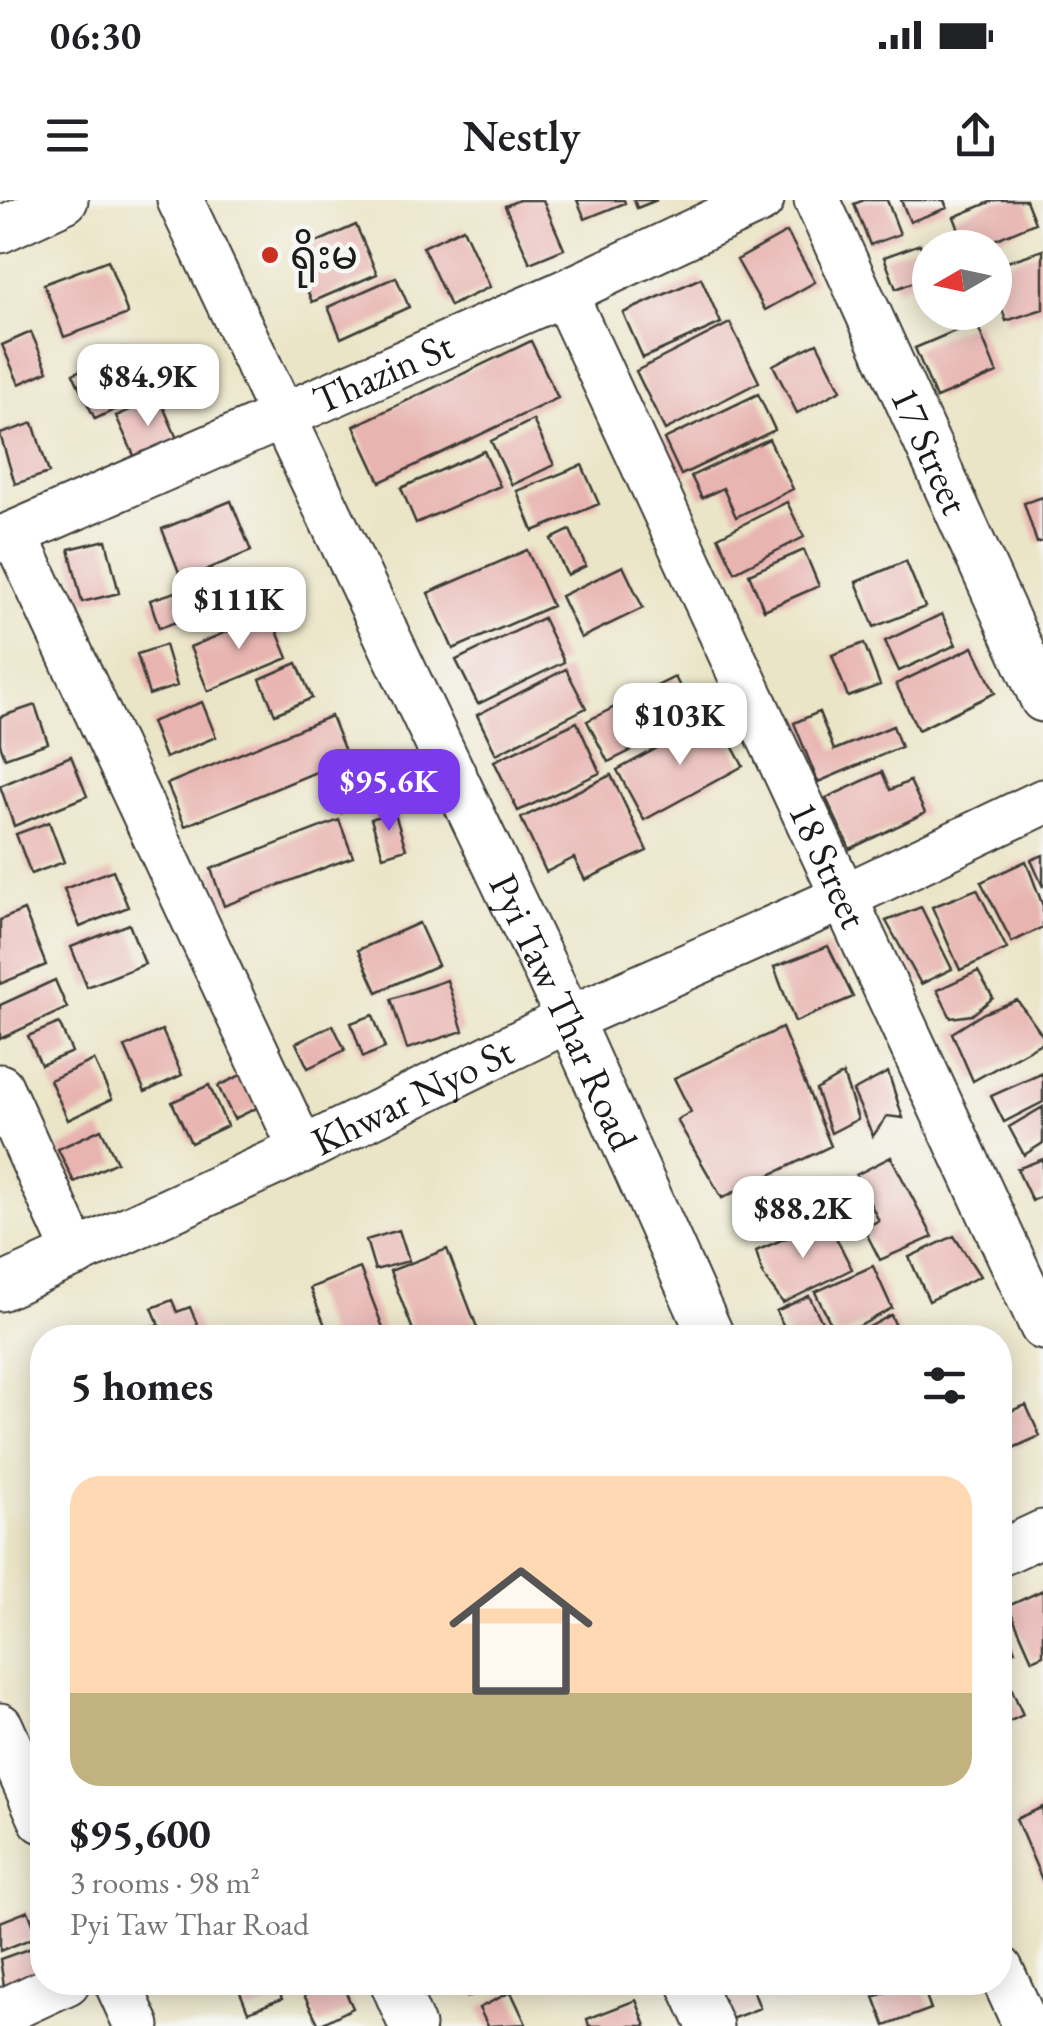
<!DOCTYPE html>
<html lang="en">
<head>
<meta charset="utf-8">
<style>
	:root { --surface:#fff; --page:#f6f6f6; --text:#202124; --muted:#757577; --accent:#7c3aed }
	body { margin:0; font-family:"EB Garamond","Noto Sans Myanmar",serif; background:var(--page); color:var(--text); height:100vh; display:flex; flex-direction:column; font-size:38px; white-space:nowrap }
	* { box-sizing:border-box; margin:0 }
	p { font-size:32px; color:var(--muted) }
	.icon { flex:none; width:55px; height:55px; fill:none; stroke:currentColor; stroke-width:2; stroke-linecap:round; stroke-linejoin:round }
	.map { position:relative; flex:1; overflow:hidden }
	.panel { position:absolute; left:30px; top:1125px; width:982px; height:670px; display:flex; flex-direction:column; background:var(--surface); border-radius:40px; box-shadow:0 5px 25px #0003 }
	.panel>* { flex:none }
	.needle { width:65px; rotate:261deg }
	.tools { position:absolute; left:912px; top:30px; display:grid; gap:20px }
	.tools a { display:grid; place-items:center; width:100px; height:100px; border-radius:50%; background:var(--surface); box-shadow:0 5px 25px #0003; font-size:50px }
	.price { position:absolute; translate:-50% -85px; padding:0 22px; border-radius:20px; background:#fff; color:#222; font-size:32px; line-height:65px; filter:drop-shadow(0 2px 5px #0008) }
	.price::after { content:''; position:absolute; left:50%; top:60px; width:30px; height:22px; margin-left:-15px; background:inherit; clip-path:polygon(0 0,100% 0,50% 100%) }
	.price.selected { background:var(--accent); color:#fff }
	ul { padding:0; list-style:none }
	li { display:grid; align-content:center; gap:20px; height:530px; padding:0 40px }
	li span { display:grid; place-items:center; height:310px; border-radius:30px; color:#555 }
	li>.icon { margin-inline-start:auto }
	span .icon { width:180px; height:180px; fill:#fffc; stroke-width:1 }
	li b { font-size:42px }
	h2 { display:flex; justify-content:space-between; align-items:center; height:120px; padding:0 40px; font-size:42px }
	.status { display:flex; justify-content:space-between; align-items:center; height:70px; padding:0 50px; background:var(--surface); direction:ltr }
	.status svg { height:28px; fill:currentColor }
	header { display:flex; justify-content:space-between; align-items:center; height:130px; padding:0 40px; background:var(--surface); font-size:45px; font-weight:600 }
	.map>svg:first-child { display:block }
</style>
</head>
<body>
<div class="status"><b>06:30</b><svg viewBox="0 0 49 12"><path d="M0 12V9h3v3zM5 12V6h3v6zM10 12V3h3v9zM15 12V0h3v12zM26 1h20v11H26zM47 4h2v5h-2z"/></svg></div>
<header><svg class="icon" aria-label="menu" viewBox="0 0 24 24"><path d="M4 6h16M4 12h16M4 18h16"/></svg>Nestly<svg class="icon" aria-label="share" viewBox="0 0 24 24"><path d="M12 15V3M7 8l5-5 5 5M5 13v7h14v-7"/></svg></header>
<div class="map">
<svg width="1043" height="1826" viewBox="0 0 1043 1826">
	<rect width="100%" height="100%" fill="#f6f6f2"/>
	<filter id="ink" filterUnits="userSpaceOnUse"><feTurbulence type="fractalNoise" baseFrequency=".01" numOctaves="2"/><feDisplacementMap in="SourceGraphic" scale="20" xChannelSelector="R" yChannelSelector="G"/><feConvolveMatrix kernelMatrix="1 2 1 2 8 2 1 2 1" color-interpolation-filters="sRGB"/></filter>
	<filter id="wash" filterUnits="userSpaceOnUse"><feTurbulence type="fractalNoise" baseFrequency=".0048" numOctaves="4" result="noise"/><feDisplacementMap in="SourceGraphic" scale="40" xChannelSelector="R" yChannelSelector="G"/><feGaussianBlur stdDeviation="2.25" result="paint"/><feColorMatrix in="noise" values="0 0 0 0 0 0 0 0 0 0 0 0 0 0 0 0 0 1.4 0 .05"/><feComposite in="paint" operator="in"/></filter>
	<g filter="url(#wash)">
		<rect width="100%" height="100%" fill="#ebe5c7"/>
		<g id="blocks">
			<path fill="#e8b4b0" d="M519,0H543L564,49L530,63L505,6Z
				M577,0H624L625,3L585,19Z
				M634,0H657L637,8Z
				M864,0H887L900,34L870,45L854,4Z
				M901,0H944L947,8L910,22Z
				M995,0H1026L1035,23L975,48H966L954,17Z
				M356,25L377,74L312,102L292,53Z
				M463,28L490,87L450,106L423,47Z
				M787,32L815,82L765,110L737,60Z
				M920,44L930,76L896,89L884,57Z
				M1043,50V109L1006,121L995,88V66Z
				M108,60L128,114L64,137L44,84Z
				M396,77L409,107L341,138L328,107Z
				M701,78L721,123L643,158L623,113Z
				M976,122L997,173L936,198L915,148Z
				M730,123L759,182L665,230L636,171Z
				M31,132L48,171L19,184L2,145Z
				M531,141L558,198L380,282L354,226Z
				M817,143L841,190L797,213L773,165Z
				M124,148L146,195L95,219L73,174Z
				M758,194L775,230L681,275L664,239Z
				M159,197L179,243L137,262L116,216Z
				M533,220L554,265L512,285L491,241Z
				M33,223L49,273L15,284L0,234Z
				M769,239L793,289L736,317L723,288L702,298L691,276Z
				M484,251L500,286L416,323L401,288Z
				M582,265L599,304L533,331L517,291Z
				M1043,297V341L1037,343L1024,303Z
				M231,301L251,351L182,380L162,329Z
				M787,302L804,337L735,372L718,337Z
				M570,330L586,366L567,375L551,339Z
				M106,340L119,393L82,402L69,349Z
				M527,350L552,406L453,449L428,393Z
				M804,350L819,386L764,410L749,374Z
				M906,361L925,407L874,427L856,382Z
				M623,366L643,408L581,438L561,396Z
				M182,390L191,417L159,428L150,400Z
				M270,414L288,458L208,491L190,447Z
				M942,414L956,445L899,471L885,441Z
				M543,418L564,462L478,504L456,460Z
				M864,443L880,485L848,497L832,455Z
				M165,445L177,486L149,495L137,454Z
				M973,447L995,493L918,530L896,484Z
				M297,463L312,498L275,514L260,479Z
				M566,469L586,508L496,554L477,515Z
				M675,477L696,518L608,562L587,521Z
				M202,502L216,537L165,558L151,522Z
				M35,505L48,543L5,558L0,544V517Z
				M819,512L834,550L893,526L901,547L818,582L794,523Z
				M331,516L348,559L185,626L167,584Z
				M716,516L743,566L644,620L617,570Z
				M577,522L600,573L518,611L494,561Z
				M71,556L87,596L14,626L0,586Z
				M371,569L381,599L341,613L331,583Z
				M882,572L890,590L910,581L925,613L850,649L826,598Z
				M611,575L647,651L585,680L574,658L546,672L521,618Z
				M394,611L406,649L383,656L371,619Z
				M339,620L353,657L224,706L211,669Z
				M49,622L64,662L31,674L16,634Z
				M1043,655V687L1031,660Z
				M1026,661L1043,706V727L1012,742L981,682Z
				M113,670L128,707L80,727L64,689Z
				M977,689L1007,749L960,770L932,707Z
				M921,707L952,769L921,784L886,721Z
				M24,710L46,765L0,784V720Z
				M419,723L438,765L377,792L358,750Z
				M129,724L145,764L87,787L71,747Z
				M828,746L853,797L795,822L774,767Z
				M978,771L993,798L972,815L951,818L937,790Z
				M55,780L67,808L0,839V805Z
				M447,780L463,831L407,849L391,799Z
				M1017,800L1043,836V842L973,881L952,833L984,813Z
				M373,815L385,848L363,857L351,823Z
				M59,823L72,852L41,865L28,836Z
				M333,825L345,850L308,868L296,843Z
				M782,828L831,946L722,998L677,920L691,912L674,878Z
				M162,830L182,875L145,892L125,847Z
				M94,860L112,899L68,920L50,880Z
				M888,872L903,918L887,916L873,936L853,891Z
				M245,873L261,906L234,919L218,886Z
				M1043,873V902L1004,922L991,896Z
				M843,874L858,919L831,933L816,890Z
				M209,885L227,926L191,943L172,902Z
				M1043,907V943L1024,955L1009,927Z
				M101,929L117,962L74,982L58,949Z
				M891,957L933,1037L880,1060L863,1027L879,1021L856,975Z
				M1043,959V995L1032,1001L1017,969Z
				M827,1020L852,1069L783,1103L763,1075L756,1051Z
				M399,1030L409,1061L375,1070L366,1040Z
				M954,1036L980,1076L929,1101L909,1057Z
				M447,1049L481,1138H416L390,1071Z
				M873,1066L892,1108L838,1138L815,1092Z
				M360,1068L387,1138H330L310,1088Z
				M809,1096L830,1138H790L776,1111Z
				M172,1100L177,1112L190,1107L203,1138H138L136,1134L159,1124L152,1108Z
				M891,1115L901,1138H849Z
				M1026,1205L1040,1236L1013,1248L1000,1215Z
				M1043,1390V1455L1032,1460L1008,1406Z
				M1000,1416L1015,1451L1000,1458Z
				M1006,1476L1023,1515L1000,1526V1479Z
				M1043,1607V1682L1016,1619Z
				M28,1711L38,1736L0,1751V1722Z
				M42,1744V1772L4,1786L0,1759Z
				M236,1782H276L282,1799L248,1812Z
				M314,1782H341L353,1808L319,1825L301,1789Z
				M462,1782H486L488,1789L467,1797Z
				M712,1782H750L760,1808L726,1821Z
				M846,1782H873V1783L849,1792Z
				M912,1782H921L931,1809L885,1826L874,1797Z
				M511,1792L526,1824L488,1826L479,1808Z
				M636,1800L646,1826H589L587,1819Z"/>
		</g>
	</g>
	<g filter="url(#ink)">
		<use href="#blocks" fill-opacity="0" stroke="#3b3a36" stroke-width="2.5"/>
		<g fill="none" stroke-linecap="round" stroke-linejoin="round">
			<g stroke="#3b3a36" stroke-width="49">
				<g id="minor">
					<path id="s1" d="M180,0L569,819L712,1138"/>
					<path id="s2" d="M817,0L1043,499"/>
					<path d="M0,30L65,0"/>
					<path id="s3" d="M564,93L1043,1127"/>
					<path d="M14,334L302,950"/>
					<path id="s4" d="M0,340L564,93L761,0"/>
					<path d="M0,887L76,1054"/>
					<path id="s5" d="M0,1088L302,950L569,819L842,698L1043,602"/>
					<path d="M1000,1353L1043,1333"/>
					<path d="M0,1526L42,1620"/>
					<path d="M1000,1769L1026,1826"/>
					<path d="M117,1782L137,1826"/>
					<path d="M393,1782L412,1826"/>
					<path d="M690,1782L710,1826"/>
					<path d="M0,1813L67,1782"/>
				</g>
			</g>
			<use href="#minor" stroke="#fff" stroke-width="45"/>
		</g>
	</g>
	<circle fill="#c8321e" stroke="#f6f6f2" stroke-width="4" cx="270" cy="55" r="10"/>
	<g text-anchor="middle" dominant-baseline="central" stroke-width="9" stroke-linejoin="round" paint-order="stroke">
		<g font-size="40" fill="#1c1c1c" stroke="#f6f6f2" text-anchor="start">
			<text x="290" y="55">ရိုးမ</text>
		</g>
		<g font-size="40" fill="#1c1c1c" stroke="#f6f6f2">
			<text stroke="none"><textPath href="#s4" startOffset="418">Thazin St</textPath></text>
			<text stroke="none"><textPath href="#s2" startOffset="275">17 Street</textPath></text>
			<text stroke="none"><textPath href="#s3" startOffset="630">18 Street</textPath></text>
			<text stroke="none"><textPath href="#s1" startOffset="898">Pyi Taw Thar Road</textPath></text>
			<text stroke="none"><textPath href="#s5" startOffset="455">Khwar Nyo St</textPath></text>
		</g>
	</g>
</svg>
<div class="tools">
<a><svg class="needle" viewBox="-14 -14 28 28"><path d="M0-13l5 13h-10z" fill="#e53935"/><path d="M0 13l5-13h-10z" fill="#757577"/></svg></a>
</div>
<b class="price" style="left:148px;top:229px">$84.9K</b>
<b class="price" style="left:239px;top:452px">$111K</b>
<b class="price" style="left:680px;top:568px">$103K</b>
<b class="price selected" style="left:389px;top:634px">$95.6K</b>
<b class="price" style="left:803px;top:1061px">$88.2K</b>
<section class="panel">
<h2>5 homes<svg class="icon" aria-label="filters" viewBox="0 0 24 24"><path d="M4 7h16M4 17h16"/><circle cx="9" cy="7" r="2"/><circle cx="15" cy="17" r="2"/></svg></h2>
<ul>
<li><span style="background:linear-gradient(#ffd9b3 70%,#c2b280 0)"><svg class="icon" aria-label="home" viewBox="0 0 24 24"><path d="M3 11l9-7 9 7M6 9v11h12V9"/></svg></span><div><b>$95,600</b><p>3 rooms · 98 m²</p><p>Pyi Taw Thar Road</p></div></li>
</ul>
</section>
</div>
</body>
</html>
